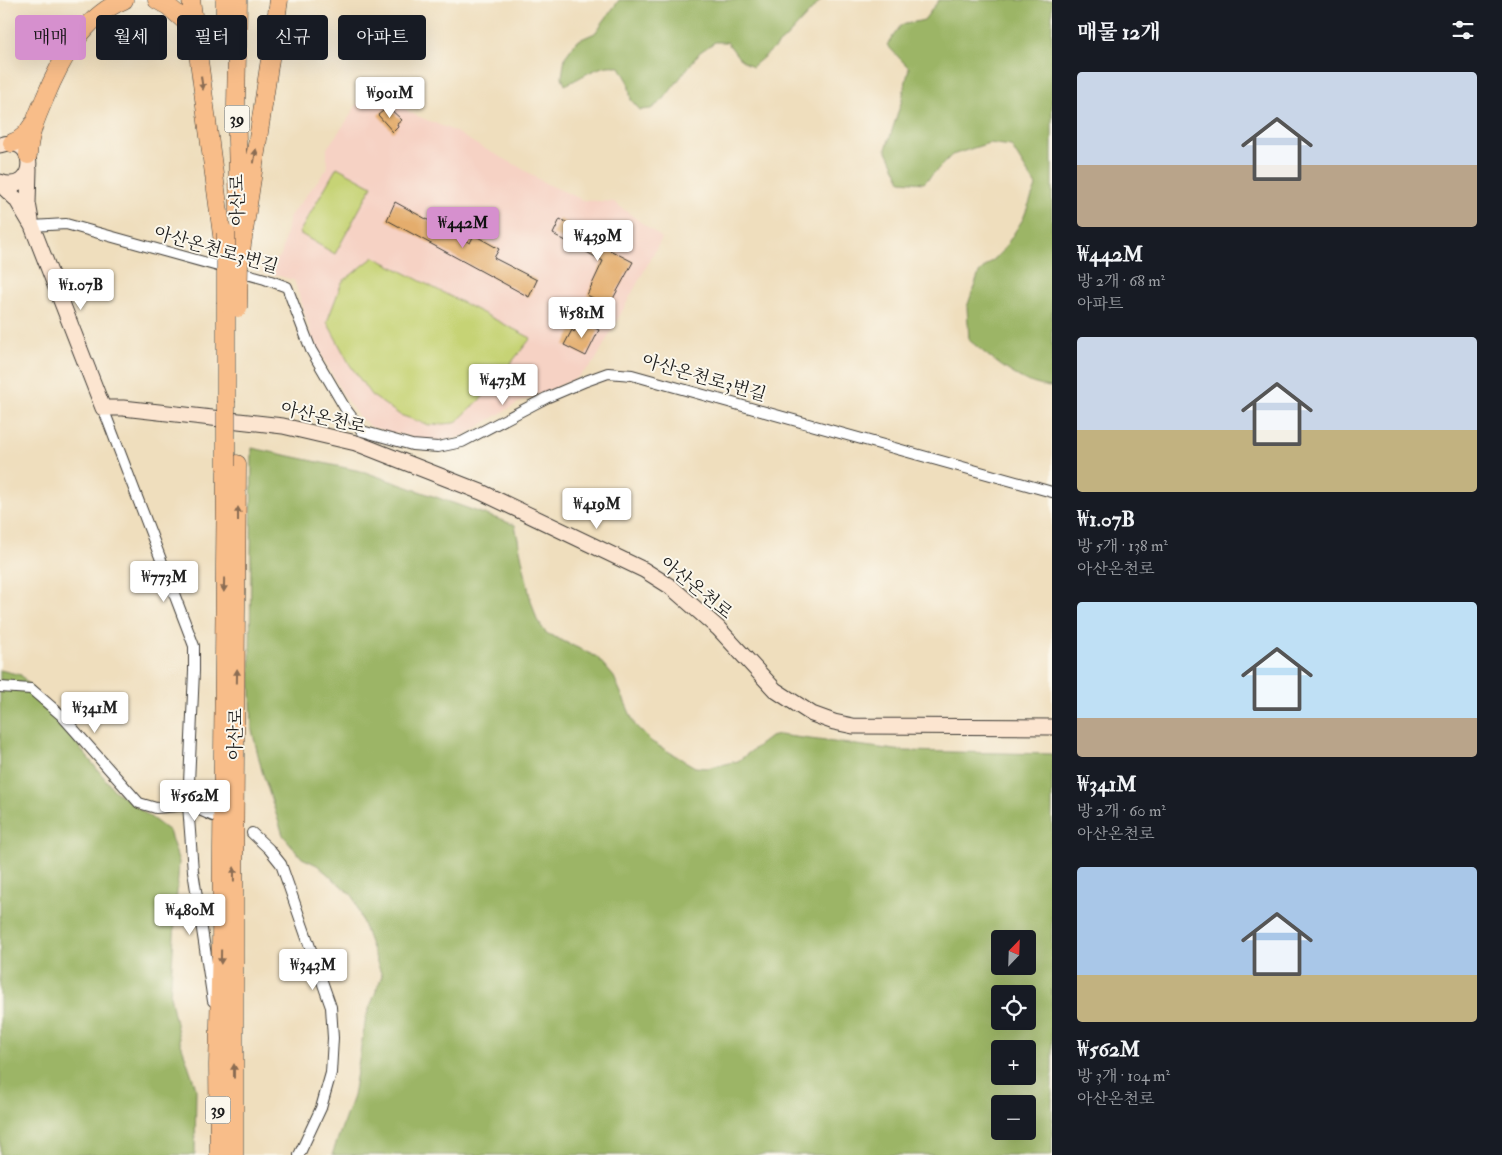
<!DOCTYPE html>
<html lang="ko">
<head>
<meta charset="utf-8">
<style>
	:root { --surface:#171b24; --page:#20242c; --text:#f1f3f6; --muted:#9ea1a6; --accent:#d690ce }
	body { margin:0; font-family:"IM FELL Double Pica","Noto Serif KR",serif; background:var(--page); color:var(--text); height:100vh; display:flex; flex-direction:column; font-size:19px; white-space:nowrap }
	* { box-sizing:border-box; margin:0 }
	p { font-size:16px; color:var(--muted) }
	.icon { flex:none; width:28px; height:28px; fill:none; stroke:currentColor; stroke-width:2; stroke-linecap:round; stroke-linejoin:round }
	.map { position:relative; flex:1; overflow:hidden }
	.details { display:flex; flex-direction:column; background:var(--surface); width:450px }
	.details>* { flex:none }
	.guide { position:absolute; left:15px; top:15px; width:475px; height:45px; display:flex; gap:10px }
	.needle { width:32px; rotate:23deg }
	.tools { position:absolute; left:991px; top:930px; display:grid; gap:10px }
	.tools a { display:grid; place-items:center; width:45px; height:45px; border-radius:5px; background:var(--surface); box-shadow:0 5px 20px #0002; font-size:25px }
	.price { position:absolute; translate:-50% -42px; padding:0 11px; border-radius:5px; background:#fff; color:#222; font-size:16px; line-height:32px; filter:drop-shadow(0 1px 2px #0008) }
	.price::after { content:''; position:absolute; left:50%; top:30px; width:15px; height:11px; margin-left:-8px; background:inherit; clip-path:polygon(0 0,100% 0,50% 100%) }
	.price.current { background:var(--accent); color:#111 }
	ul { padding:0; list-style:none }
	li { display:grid; align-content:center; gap:10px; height:265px; padding:0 25px }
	li span { display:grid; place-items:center; height:155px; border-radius:5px; color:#555 }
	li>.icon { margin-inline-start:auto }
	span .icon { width:90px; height:90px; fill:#fffc; stroke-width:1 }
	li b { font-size:21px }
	h2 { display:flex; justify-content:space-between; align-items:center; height:60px; padding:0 25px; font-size:21px }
	.chip { padding:0 18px; border-radius:5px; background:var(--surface); box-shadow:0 5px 20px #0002; font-size:18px; line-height:45px }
	.chip.current { background:var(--accent); color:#111 }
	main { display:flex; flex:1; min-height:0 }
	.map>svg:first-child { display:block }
</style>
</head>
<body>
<main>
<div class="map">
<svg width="1052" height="1155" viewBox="0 0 1052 1155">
	<rect width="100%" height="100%" fill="#fbf7ec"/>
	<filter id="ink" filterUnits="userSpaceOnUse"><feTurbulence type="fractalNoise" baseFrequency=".02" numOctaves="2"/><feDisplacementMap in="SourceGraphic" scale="10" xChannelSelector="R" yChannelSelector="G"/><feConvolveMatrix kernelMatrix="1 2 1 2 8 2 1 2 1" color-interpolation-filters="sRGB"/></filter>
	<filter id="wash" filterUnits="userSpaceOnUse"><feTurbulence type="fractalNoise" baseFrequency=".0096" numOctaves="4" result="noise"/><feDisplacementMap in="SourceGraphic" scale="20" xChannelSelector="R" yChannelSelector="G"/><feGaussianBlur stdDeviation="1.12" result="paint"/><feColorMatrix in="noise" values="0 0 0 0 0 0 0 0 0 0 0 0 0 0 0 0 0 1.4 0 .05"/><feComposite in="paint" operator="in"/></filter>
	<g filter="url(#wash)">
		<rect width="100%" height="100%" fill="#efdebd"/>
		<path fill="#f6d2c4" d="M385,97L415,115L454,131L479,146L516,165L543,182L583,200L614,202L662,238L595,361L586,370L575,379L518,403L461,437L441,442L425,441L371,427L358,416L343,395L312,337L294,280L261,271L281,256L289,217L327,169V148L348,119L357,104Z"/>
		<path fill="#c6d375" stroke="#717848" d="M337,167L372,186L335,254L299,233Z
			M374,257L531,338L487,393L455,423L429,425L400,415L371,395L350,365L327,322L342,282Z"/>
		<path fill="#9cb566" stroke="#5c6841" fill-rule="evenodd" d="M619,0H821L785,39L752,67L739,58L727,42H715L700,52L663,100L651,109L640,110L631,100L628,81L620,67C602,61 582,78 565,85L562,77L565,57L577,41L595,33Z
			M939,0H1052V387C1022,386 992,359 969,340L967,307L979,273L1002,252L1023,219L1036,186L1011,146L989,143L952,155L924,183L901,181L886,149L901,103L909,68L887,45L901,25L924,20Z
			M252,448L365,472L515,525L530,597L537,620L546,633L597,657L614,677L635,725L652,742L695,767L707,768L738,761L770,737L779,735L903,751L1052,754V1155H332L353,1096L366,1017L382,976L353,896L317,865L302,858L283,835L262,771L252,730L250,665ZM1000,939H1028V966H1000ZM1000,994H1028V1021H1000ZM1000,1049H1028V1076H1000ZM1000,1104H1028V1131H1000Z
			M0,670L21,675L114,790L169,831L179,862L170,995L179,1038L196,1088L195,1155H0Z"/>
		<g id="blocks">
			<path fill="#e4ad6d" d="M388,107L402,120L397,124L398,127L393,132L378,115Z
				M395,202L470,243L474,235L499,249L494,258L537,280L529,297L387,220Z
				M560,219L602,241L600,245L633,262L609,306L587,295L603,261L553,234Z
				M579,323L583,325L584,323L599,330L586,356L564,345L572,330L574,332Z"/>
		</g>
	</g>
	<g filter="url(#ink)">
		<use href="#blocks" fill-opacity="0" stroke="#3c3934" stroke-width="1"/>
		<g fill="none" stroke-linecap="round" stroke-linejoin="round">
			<g stroke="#3c3934" stroke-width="12">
				<path id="minor" d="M32,226L66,224L265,279L287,287L311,350L345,408L362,431L412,445L438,447L462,442L546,398L586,381L608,373L632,375L1052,492
					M103,408L194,646V671L188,805L193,871L213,1001
					M0,687L31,689L61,715L139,803L156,808L188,805L213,816
					M252,833L269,849L281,864L331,1007L333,1038L331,1073L321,1108L299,1155"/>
			</g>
			<g stroke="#3c3934" stroke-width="17">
				<path id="secondary" d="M0,145C39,132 38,196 0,182
					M29,169L28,203L31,220
					M0,184L16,199L32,226L103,408H123L283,426L356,443L481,492L644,570L671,587L718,628L775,690L812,714L834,722L853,726L1052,727"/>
			</g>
			<g stroke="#3c3934" stroke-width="19">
				<path id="trunk" d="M157,0L168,6L195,30
					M191,0L224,250
					M225,0V42
					M238,0L236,105L239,212
					M12,143C23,139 27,133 33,124
					M28,155C29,135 36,118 44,100C60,61 83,17 124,0
					M239,264L279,0
					M226,401V303
					M219,1155L218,1065L221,944L226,471
					M234,1155V895L237,464"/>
			</g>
			<use href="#minor" stroke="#fff" stroke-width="10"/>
			<use href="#secondary" stroke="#fce5d0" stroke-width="15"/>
			<use href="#trunk" stroke="#f8bd89" stroke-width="18"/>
			<g stroke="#3c3934" stroke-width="19" stroke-linecap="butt">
				<path id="trunk-bridge" d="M226,303V233
					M238,308L239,264
					M226,401V466"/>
			</g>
			<use href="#trunk-bridge" stroke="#f8bd89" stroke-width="18"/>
		</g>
		<defs><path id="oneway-solid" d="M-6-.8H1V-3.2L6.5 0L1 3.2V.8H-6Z" transform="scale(1.25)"/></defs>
		<g fill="#8a6c52">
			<use href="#oneway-solid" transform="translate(202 83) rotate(82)"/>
			<use href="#oneway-solid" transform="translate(255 156) rotate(-81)"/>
			<use href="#oneway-solid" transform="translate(238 514) rotate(-90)"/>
			<use href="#oneway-solid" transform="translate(224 585) rotate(91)"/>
			<use href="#oneway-solid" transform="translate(237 676) rotate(-89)"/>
			<use href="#oneway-solid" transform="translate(234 874) rotate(-89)"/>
			<use href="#oneway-solid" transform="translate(221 957) rotate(91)"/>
			<use href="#oneway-solid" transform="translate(234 1071) rotate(-90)"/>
		</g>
	</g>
	<g text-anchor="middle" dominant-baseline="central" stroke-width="4" stroke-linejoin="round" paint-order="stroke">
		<g fill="#fbf7ec" stroke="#5f5e5a" stroke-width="1">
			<rect x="224.5" y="105.5" width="25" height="27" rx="4"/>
			<rect x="205.5" y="1096.5" width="25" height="27" rx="4"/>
		</g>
		<g font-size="16" font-weight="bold" fill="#1c1c1c">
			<text x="237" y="119">39</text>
			<text x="218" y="1110">39</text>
		</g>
		<g font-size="18" fill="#1c1c1c" stroke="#fbf7ec">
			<text transform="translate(238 200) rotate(-91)">아산로</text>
			<text transform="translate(216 250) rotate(16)">아산온천로3번길</text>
			<text transform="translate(704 378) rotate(16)">아산온천로3번길</text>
			<text transform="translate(323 418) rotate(13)">아산온천로</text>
			<text transform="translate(696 588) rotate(39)">아산온천로</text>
			<text transform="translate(236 734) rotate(-89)">아산로</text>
		</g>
	</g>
</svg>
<div class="tools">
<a><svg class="needle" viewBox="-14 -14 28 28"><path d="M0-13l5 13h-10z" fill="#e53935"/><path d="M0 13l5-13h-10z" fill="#9ea1a6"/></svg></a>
<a><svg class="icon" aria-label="locate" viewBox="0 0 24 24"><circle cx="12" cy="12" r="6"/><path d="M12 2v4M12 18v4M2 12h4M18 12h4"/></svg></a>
<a>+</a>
<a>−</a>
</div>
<b class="price" style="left:390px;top:119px">₩901M</b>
<b class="price current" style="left:463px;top:249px">₩442M</b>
<b class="price" style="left:598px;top:262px">₩439M</b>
<b class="price" style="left:81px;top:311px">₩1.07B</b>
<b class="price" style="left:582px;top:339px">₩581M</b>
<b class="price" style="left:503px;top:406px">₩473M</b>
<b class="price" style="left:597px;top:530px">₩419M</b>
<b class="price" style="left:164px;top:603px">₩773M</b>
<b class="price" style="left:95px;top:734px">₩341M</b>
<b class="price" style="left:195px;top:822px">₩562M</b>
<b class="price" style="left:190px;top:936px">₩480M</b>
<b class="price" style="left:313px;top:991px">₩343M</b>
<div class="guide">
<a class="chip current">매매</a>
<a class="chip">월세</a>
<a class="chip">필터</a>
<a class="chip">신규</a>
<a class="chip">아파트</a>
</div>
</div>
<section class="details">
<h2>매물 12개<svg class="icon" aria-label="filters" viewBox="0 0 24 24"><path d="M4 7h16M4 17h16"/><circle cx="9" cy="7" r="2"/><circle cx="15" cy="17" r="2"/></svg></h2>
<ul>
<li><span style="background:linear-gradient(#c9d6e8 60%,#b9a48a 0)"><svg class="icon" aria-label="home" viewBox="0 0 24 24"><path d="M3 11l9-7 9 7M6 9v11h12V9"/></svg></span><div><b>₩442M</b><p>방 2개 · 68 m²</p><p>아파트</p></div></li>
<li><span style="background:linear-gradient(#c9d6e8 60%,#c2b280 0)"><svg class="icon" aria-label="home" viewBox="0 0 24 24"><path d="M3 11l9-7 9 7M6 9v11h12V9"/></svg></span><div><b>₩1.07B</b><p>방 5개 · 138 m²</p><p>아산온천로</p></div></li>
<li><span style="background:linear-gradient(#bfe0f5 75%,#b9a48a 0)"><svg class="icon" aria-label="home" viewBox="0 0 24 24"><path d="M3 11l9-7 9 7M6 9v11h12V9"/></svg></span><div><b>₩341M</b><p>방 2개 · 60 m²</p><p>아산온천로</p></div></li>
<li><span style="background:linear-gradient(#a9c7e8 70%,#c2b280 0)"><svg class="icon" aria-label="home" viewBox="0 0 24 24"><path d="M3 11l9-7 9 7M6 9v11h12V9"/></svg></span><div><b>₩562M</b><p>방 3개 · 104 m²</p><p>아산온천로</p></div></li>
</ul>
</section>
</main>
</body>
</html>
